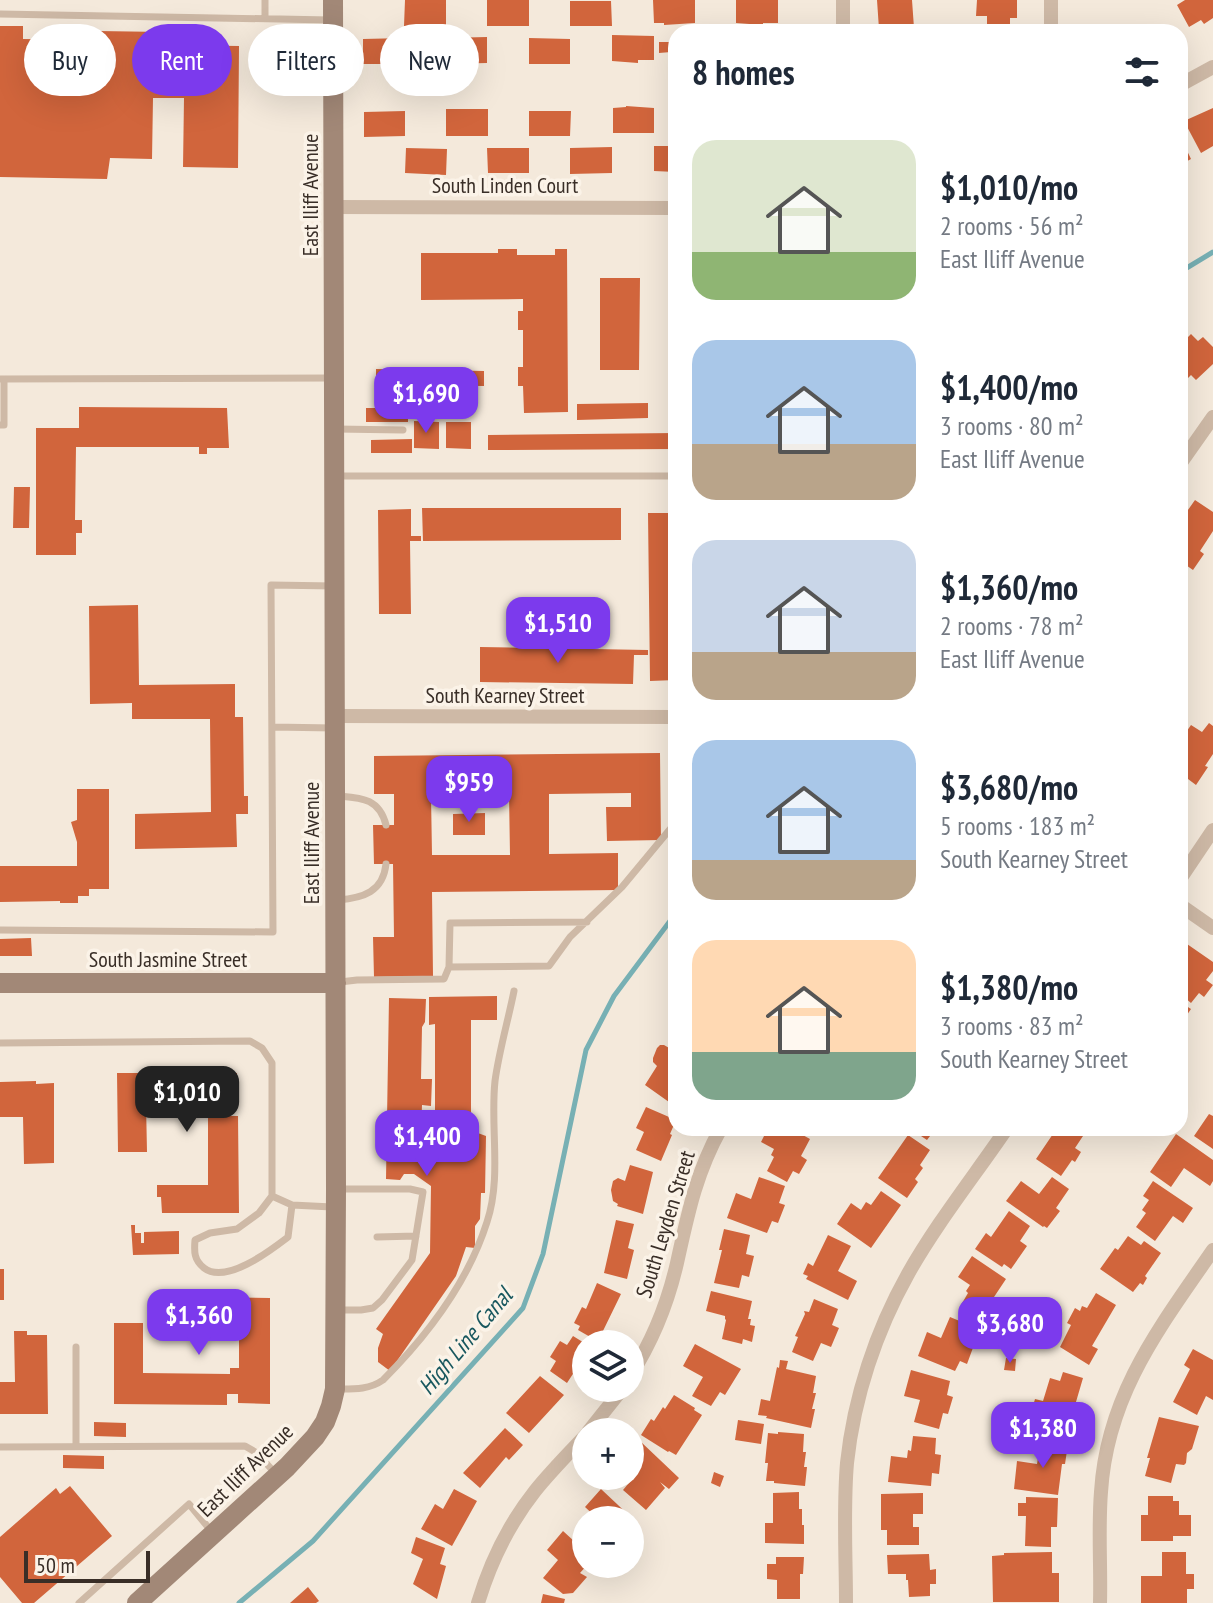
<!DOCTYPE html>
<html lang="en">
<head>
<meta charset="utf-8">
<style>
	:root { --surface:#fff; --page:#f6f6f7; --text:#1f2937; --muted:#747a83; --accent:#7c3aed }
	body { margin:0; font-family:"PT Sans Narrow",sans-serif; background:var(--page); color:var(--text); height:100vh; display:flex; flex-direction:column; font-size:30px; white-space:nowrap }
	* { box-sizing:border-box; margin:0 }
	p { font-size:26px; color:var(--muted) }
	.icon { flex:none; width:44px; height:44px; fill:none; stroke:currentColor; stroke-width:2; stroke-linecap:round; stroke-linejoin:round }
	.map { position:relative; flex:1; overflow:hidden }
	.drawer { position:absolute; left:668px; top:24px; width:520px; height:1112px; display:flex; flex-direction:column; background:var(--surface); border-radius:24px; box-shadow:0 8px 32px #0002 }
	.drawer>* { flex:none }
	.guide { position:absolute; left:24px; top:24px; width:524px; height:72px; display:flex; gap:16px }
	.buttons { position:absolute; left:572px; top:1330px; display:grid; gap:16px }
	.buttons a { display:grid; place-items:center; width:72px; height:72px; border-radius:50%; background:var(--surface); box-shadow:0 8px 32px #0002; font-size:40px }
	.scale { position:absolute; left:24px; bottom:20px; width:126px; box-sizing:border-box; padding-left:8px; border:4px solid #392e27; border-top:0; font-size:22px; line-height:28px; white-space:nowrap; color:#392e27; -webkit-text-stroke:6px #fbf3e8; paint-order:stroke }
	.price { position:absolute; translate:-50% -68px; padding:0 18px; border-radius:16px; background:var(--accent); color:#fff; font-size:26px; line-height:52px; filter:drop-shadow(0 2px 4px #0008) }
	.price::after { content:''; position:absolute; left:50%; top:48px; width:24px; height:18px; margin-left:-12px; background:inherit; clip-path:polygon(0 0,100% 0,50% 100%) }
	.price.on { background:#222; color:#fff }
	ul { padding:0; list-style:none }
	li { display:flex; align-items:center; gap:24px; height:200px; padding:0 24px }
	li span { display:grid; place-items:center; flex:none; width:224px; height:160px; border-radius:24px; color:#555 }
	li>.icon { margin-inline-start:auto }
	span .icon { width:96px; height:96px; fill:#fffc; stroke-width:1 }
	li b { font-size:34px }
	h2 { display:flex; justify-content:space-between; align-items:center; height:96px; padding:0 24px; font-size:34px }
	.pill { padding:0 28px; border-radius:36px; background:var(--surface); box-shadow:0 8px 32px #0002; font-size:28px; line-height:72px }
	.pill.on { background:var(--accent); color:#fff }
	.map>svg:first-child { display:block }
</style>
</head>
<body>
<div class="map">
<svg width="1213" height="1603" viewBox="0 0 1213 1603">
	<rect width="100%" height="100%" fill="#f4e9db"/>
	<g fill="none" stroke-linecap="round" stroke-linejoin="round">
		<path stroke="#77b0b4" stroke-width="5" d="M1180,272L1213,252
			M239,1603L313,1541L523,1308L543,1254L586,1050L614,996L676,913"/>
	</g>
	<path fill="#d1653c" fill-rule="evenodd" d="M405,0H446V27L404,26Z
		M487,0H529V26H487Z
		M653,0H695V23L664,25V23H654Z
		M736,0H778V23H763V25L736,23Z
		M877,0H912L914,28H918V32H890V29H879Z
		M977,0H1017V18H1010V32H987V16H976Z
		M1185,0H1213V18L1204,24L1201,20L1189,27L1177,5Z
		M570,1H611L612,26H570Z
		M0,26H23V39L97,40V31L164,32V45L239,46L238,168L183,167L184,98H153L152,159L110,158L107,179L0,177Z
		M612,35L654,36V60H638V63L612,61Z
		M487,37V63L446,64V38Z
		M405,38V64H363V39Z
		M529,38L570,39V64H529Z
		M659,42H671V52L659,53Z
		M626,106L654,108V133H613V108L626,107Z
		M1213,108V146L1201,153L1184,121Z
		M446,109H488V136H446Z
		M405,111V136L364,137V112Z
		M529,111H571L570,136H529Z
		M1180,136L1191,159L1180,165Z
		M668,143H676V172L654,171V146H668Z
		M612,147V173L570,174V148Z
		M406,148L447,149L446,175L405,173Z
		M487,148H529V173H488Z
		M498,249H517V255H555V249H567L568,412L524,413L523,386H518V367H523V330H518V311H523V299L421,300V253H498Z
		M671,249H676V410H672V396H670Z
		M600,278H640L639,370H600Z
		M1191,334L1198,341L1203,337L1213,347V364L1196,380L1191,375L1180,386V358L1185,352L1180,345Z
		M376,369L484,371V386L376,385Z
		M414,390H439V416H414Z
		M446,390H471V416L446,415Z
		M648,403V418L577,420V404Z
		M79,407L227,408L229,448H207V454H199V447H76L75,520H82V533H76V555H36V428H79Z
		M366,408H408V422H366Z
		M414,421L439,422V449L414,448Z
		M446,422H471V449L446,448Z
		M676,433V449L488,450V435Z
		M412,439V453H371V440Z
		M14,487H30L29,528H13Z
		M1195,500L1213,512V531L1200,551L1204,554L1193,570L1180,561V554L1185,546L1180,542V518L1182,516L1183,517Z
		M422,508H621V540L423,541Z
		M411,509V536H421V541H410L411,614H379L378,510Z
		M648,513H676V680L650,681Z
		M138,605L139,685L235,684V717H243L244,796H248V814H236L237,847L135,849V814L211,812L210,719H132V703L90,704L89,606Z
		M480,647L648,650V655H634L633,684L480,682Z
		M1209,723L1213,726V754L1205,766L1208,767L1196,785L1180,773V764L1185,757L1180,753V741L1191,725L1202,732Z
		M660,753L661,840L607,841L606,807H631V793L549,794V854L618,853V890L432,892L433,976L374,977L373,937H394L393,864H374L373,825H394V794H374V756ZM509,794L510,855H432L431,795Z
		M77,789H109V889H89V896H78V903H60V901L0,902V866H77V842L71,822L77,820Z
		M485,813V835H453V814Z
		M31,938L32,956H0V939Z
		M1187,944L1213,962V971L1206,980L1213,985L1204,997L1199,993L1191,1003L1184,997L1182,1000L1180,999V970L1183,966L1180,964V953Z
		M497,996V1020H471V1117H459V1121H435V1024L429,1025V997Z
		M389,998L426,999L425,1022L422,1027L421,1079H432L431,1106L422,1105L421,1132L433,1127L464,1128L486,1136L485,1193H481L480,1219L475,1226V1248L466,1247L456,1276L390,1371L378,1362V1348L383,1334L376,1329L430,1253L431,1186L414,1174H404L400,1180L386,1179Z
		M1180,1002L1191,1009L1180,1025Z
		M660,1045H664L676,1052V1107L645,1085L657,1066L653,1062V1058L657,1048Z
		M117,1073H237V1103H225V1116H238L239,1213H162L161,1197H157V1185H208V1102L146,1103L147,1152H118Z
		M36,1081V1084L54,1083V1163L24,1164L23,1117H0V1082Z
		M646,1107L676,1120L670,1134L672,1135L661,1161L636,1150L644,1132L636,1128Z
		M1209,1114L1213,1116V1149L1194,1136Z
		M768,1128H790L810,1139L801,1156L807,1160L799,1174L793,1171L787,1182L767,1171L774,1157L771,1155L774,1149L761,1142Z
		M909,1128H936L927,1140Z
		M1057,1128H1077L1085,1133L1075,1148L1081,1152L1075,1162L1072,1160L1061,1176L1036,1159Z
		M1176,1134L1213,1160V1181L1210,1186L1184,1168L1171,1187L1150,1172Z
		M908,1135L930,1150L920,1165L923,1168L915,1179L918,1182L907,1198L878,1178Z
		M630,1165L653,1172L643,1214L617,1206L618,1204L613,1201L611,1190L613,1181L618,1178L625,1181Z
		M759,1177L785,1186L779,1203L785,1205L778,1223L772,1221L767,1233L727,1218L736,1193L751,1199Z
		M1052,1177L1069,1189L1056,1208L1060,1211L1047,1228L1044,1226L1043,1227L1006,1201L1021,1181L1039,1194Z
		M1153,1181L1193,1208L1183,1223L1173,1216L1155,1241L1136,1227L1146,1213L1142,1210L1149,1200L1143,1196Z
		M881,1191L901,1205L871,1248L837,1224L851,1203L861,1210L866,1202L871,1205Z
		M1009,1211L1030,1226L1020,1241L1027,1246L1011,1269L1004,1264L1002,1267L975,1249L986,1233L991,1237Z
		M616,1220L634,1224L628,1248L634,1250L627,1279L604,1273Z
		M131,1225H135V1233H141V1243H144V1232L179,1231V1254L133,1255Z
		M724,1229L750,1235L746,1254L754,1256L749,1277L742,1275L739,1288L714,1283L722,1250H719Z
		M828,1235L851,1246L838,1271L857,1281L848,1300L806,1279L808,1276L803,1274L808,1263L813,1266Z
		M1128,1236L1141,1245L1144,1241L1161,1253L1145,1276L1147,1278L1143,1285L1140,1283L1133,1292L1100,1269L1115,1248L1118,1250Z
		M972,1256L1006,1279L980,1318L961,1305L968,1293L966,1291L970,1285L958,1277Z
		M0,1269H4V1300H0Z
		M597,1283L621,1294L601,1335L596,1332L592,1338L578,1330L580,1326L574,1323L582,1307L586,1309Z
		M711,1291L752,1301L748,1319H751L750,1325L755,1326L752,1342L743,1339L742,1344L722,1339L726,1320L725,1319V1316L706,1311Z
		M1096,1293L1116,1305L1092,1346L1098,1349L1089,1365L1060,1347L1071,1325L1067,1323L1075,1308L1080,1311L1082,1306L1087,1308Z
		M178,1297L270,1298V1404L238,1403V1394H227V1405L114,1404V1323H143V1373L230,1374V1368H239V1326H226V1330H173V1316H178Z
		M814,1299L838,1309L832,1325L839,1328L831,1347L821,1343L813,1361L792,1352L798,1337L795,1336L805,1314L804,1311L809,1312Z
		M950,1317L974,1327L968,1343L974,1345L967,1364L960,1361L955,1371L918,1356L927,1332L941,1338Z
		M14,1331H27V1335H47L48,1414H0V1382H15Z
		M573,1336L586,1344V1350L580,1358L582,1360L567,1383L550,1371L556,1361L550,1357L560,1341L567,1345Z
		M695,1344L741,1369L725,1395L720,1392L711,1406L692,1396L703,1377L683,1366Z
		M1193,1349L1213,1360V1400L1206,1396L1197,1415L1173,1402L1190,1369L1184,1365Z
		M1006,1358L1016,1359L1015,1371L1004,1370Z
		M780,1360L788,1361L786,1369L816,1376L813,1393H816L812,1409H815L811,1428L766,1418L767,1416L758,1415L761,1399L770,1401L777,1367L779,1368Z
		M911,1370L950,1381L947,1395L953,1397L948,1414L943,1413L939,1429L914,1422L920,1400L904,1396Z
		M1063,1372L1083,1378L1071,1419L1066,1418L1064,1426L1030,1416L1035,1399L1043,1401L1050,1378L1060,1381Z
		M540,1376L564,1395L529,1433L506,1413Z
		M674,1395L695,1408L694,1410L702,1415L676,1455L669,1451L668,1452L641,1435L651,1419L654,1421L663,1407L665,1409Z
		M1159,1417L1199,1426L1192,1449L1187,1453L1186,1463L1184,1465L1176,1464L1171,1483L1145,1476L1150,1458H1147Z
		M738,1420L764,1424L761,1444L735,1440Z
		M94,1422L126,1423V1437L94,1436Z
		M505,1428L523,1445L509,1460L506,1457L480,1488L463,1473Z
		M778,1432L804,1434L803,1452H806L804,1467H807L805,1486L774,1483V1481H766L768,1463H765L768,1433L778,1434Z
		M913,1436L936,1438L935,1454L941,1455L939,1474L932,1473L931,1486L888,1482L891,1456L907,1458L908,1450L911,1451Z
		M1041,1440L1068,1444L1065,1464H1062L1058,1495L1014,1489L1017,1461L1037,1464Z
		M640,1441L679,1478L669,1489L660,1482L665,1488L646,1510L623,1490L633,1478L631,1476L635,1470L630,1465V1452Z
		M63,1455L104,1456V1469L63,1468Z
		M714,1472L724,1476L720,1487L711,1483Z
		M70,1486L112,1536L34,1603H22L0,1577V1537L56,1488L60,1494Z
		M454,1489L477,1501L452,1546L421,1529L435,1504L443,1509Z
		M601,1489L635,1521L630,1527V1520H599L585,1507Z
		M799,1492V1509H802V1525H804V1544L765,1543V1523H773V1493Z
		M923,1493V1514H913V1527H919V1545H887V1530H881V1494Z
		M1148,1496H1173V1501H1179V1515H1191V1536H1173V1541H1141V1515H1148Z
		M1026,1497L1058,1498L1057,1527H1051V1547L1025,1546L1026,1516H1018V1503H1026Z
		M563,1531L586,1552V1564H588L580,1573L587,1577L573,1593L563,1594L543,1578L558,1560L547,1550Z
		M416,1537L445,1548L440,1564L446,1566L437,1599L413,1584L423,1559L411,1553Z
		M1052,1552V1573H1059V1602H993L992,1556L1004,1555V1553Z
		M1162,1552H1186V1574H1194V1589H1187V1603H1141V1576H1162Z
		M929,1554L930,1570L936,1569V1584H930V1596L909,1597L908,1580H906V1574H888L887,1555Z
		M776,1557H804L803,1574H800V1599H777V1580L767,1579V1564H776Z
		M308,1587L319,1601L316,1603H290Z
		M543,1594L565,1599L564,1603H541Z"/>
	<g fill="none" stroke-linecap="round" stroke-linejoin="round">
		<path stroke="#ceb9a6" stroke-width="7" d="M0,14L330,20
			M265,18V0
			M0,379L332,378
			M0,425H4V379
			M336,429L403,430
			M336,476H676
			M272,727L334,728
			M338,796C361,798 379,798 386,825
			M338,900C363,898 383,892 386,864
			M0,930L273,932L271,585L334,586
			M449,967L450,923L587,922
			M340,982L357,980L444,979L449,967L549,966L570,937L622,887L676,822
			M0,1043L250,1041L262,1048L272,1063V1196L292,1205L332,1207
			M338,1189H410L423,1192L412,1260L382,1300L373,1308L361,1310H338
			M272,1196L259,1213L237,1229L210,1233L195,1240C194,1252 194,1260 204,1268C226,1285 271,1250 288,1237L292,1205
			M377,1237L416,1236
			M336,1389C353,1389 369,1390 383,1380C427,1336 468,1282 487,1222C502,1177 490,1127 495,1081C499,1051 508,1021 514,991
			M76,1446V1347
			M0,1447L245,1446L257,1453L275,1473
			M79,1603L189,1504L212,1532"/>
		<path stroke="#ceb9a6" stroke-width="14" d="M843,0V32
			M1051,32V0
			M1180,85L1213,67
			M334,207L676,208
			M1180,464L1213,417
			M335,716L676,717
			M1180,879L1213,830
			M1180,905L1213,928
			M630,1376C652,1342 668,1302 677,1263C688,1213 696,1173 721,1128
			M588,1432L623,1388
			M478,1603C490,1563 509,1524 535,1491C551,1471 569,1453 586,1435
			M846,1603C846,1557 843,1510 847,1463C854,1397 876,1331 908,1274C936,1224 975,1175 1007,1128
			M1100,1603C1101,1566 1098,1529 1101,1492C1107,1394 1160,1327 1213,1250"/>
		<path stroke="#a28877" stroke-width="20" d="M0,983H336
			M137,1603L287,1467L315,1437L325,1422L331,1406L335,1389L336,1189L333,0"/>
	</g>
	<g text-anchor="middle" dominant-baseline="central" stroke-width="7" stroke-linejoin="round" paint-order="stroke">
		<g font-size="22" fill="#392e27" stroke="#fbf3e8">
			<text x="505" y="185">South Linden Court</text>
			<text transform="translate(310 195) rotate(-90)">East Iliff Avenue</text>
			<text x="505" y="695">South Kearney Street</text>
			<text transform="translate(311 843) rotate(-90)">East Iliff Avenue</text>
			<text x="168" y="959">South Jasmine Street</text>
			<text transform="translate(665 1224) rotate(-73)">South Leyden Street</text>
			<text transform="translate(245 1470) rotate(-44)">East Iliff Avenue</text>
		</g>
		<g font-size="24" font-style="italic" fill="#19585f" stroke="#fbf3e8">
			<text transform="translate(465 1341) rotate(-50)">High Line Canal</text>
		</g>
	</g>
</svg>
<div class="buttons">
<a><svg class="icon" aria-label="layers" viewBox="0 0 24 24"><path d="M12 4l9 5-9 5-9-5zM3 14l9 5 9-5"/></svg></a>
<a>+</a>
<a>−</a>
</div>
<div class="scale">50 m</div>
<b class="price" style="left:426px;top:435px">$1,690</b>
<b class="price" style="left:558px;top:665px">$1,510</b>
<b class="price" style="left:469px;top:824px">$959</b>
<b class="price on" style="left:187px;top:1134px">$1,010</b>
<b class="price" style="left:427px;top:1178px">$1,400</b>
<b class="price" style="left:199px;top:1357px">$1,360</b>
<b class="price" style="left:1010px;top:1365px">$3,680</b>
<b class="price" style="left:1043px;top:1470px">$1,380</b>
<div class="guide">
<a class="pill">Buy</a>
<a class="pill on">Rent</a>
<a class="pill">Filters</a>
<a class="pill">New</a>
</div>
<section class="drawer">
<h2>8 homes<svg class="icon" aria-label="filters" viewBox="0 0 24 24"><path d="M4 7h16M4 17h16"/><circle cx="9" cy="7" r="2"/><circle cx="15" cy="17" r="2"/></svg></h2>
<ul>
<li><span style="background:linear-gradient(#dfe7d0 70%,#8fb573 0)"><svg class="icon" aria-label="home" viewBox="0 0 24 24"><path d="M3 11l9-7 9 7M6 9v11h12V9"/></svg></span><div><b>$1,010/mo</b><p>2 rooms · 56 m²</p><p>East Iliff Avenue</p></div></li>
<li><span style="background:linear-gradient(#a9c7e8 65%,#b9a48a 0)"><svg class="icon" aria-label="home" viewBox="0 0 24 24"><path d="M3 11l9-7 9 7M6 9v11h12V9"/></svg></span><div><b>$1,400/mo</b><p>3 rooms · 80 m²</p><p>East Iliff Avenue</p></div></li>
<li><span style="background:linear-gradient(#c9d6e8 70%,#b9a48a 0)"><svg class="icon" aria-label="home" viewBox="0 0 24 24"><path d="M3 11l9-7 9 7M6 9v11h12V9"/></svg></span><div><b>$1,360/mo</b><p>2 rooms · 78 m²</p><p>East Iliff Avenue</p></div></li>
<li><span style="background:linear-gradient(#a9c7e8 75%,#b9a48a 0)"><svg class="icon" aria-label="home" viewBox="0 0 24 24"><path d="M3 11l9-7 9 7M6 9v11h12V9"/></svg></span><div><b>$3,680/mo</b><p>5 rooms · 183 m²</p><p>South Kearney Street</p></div></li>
<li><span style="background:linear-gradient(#ffd9b3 70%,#7fa58c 0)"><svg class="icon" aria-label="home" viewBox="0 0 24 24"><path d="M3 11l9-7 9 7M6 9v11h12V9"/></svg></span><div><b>$1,380/mo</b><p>3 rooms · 83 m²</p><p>South Kearney Street</p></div></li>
</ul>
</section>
</div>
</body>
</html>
